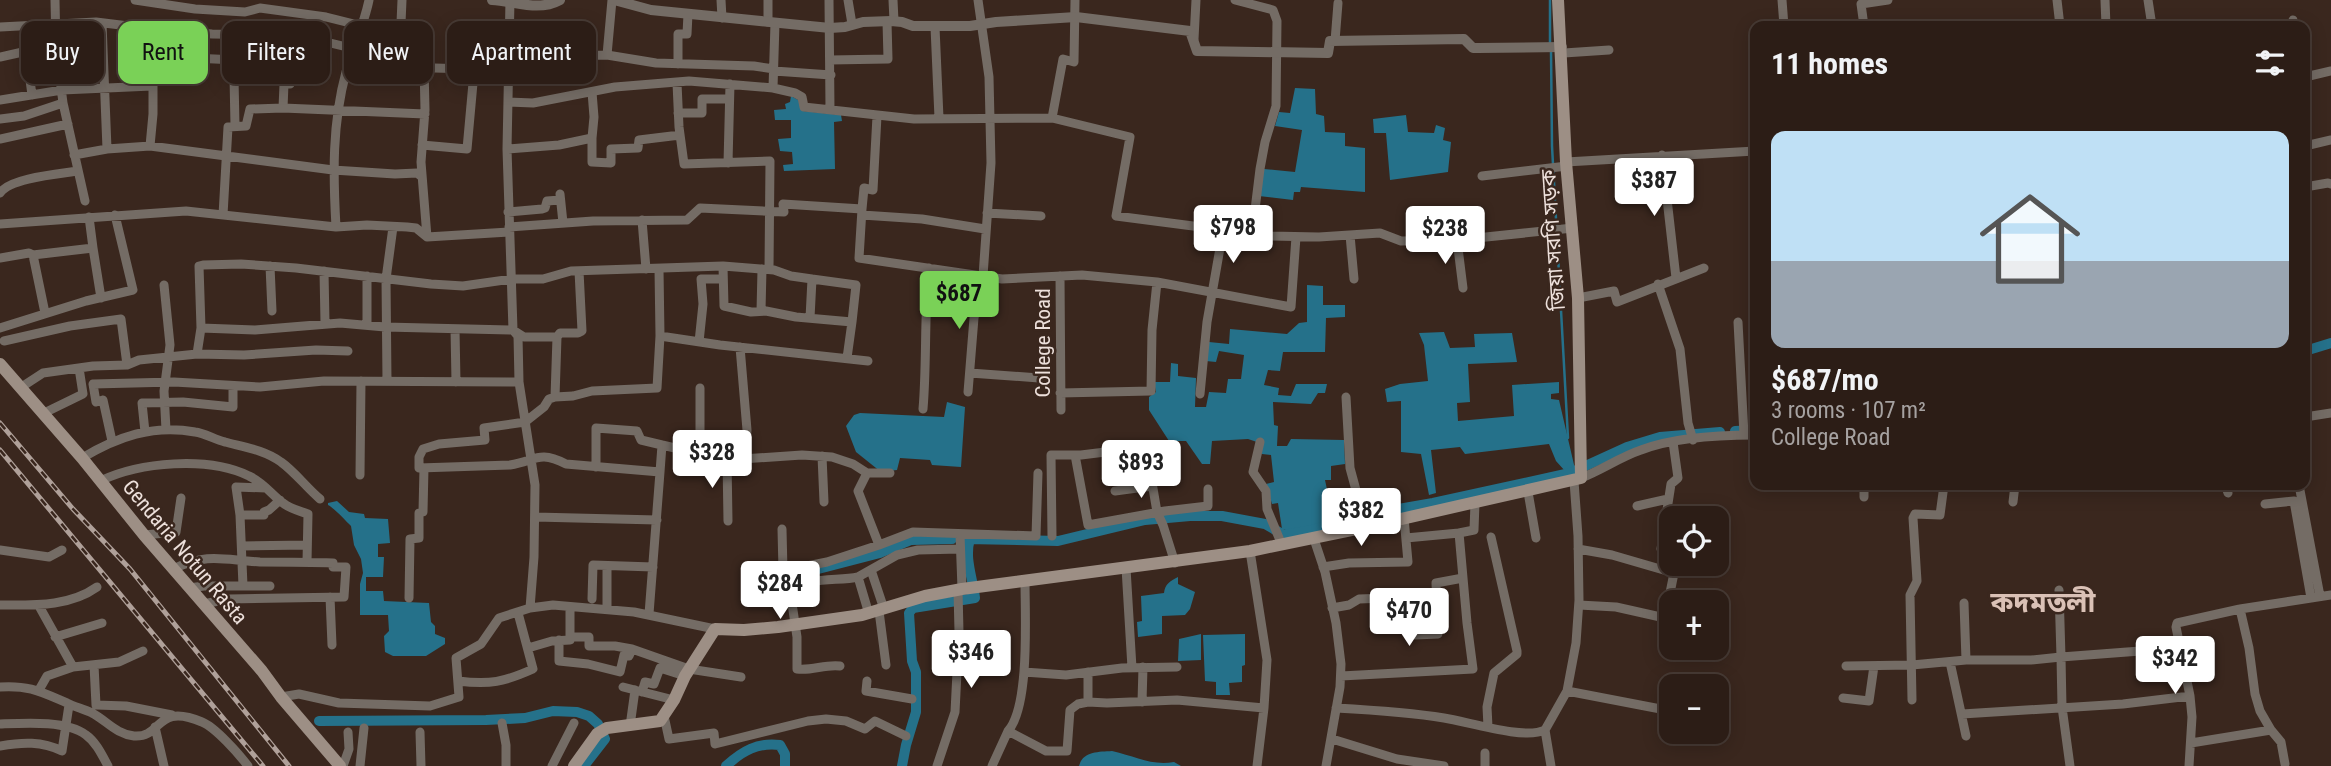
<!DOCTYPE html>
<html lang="en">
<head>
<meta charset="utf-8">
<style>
	:root { --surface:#2c1d16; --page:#382a23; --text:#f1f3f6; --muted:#a6a2a1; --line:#483b35; --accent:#7ad157 }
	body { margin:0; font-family:"Roboto Condensed","Noto Sans Bengali",sans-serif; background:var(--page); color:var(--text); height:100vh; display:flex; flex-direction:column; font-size:26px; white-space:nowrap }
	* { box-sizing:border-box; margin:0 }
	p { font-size:23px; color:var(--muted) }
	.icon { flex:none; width:38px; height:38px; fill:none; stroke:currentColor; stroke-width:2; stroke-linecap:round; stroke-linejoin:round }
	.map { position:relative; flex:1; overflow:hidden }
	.side { position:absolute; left:1750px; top:21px; width:560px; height:469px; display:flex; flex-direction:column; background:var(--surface); border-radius:14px; box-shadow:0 4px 18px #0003,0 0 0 2px var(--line) }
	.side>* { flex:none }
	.banner { position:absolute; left:21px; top:21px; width:665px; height:63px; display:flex; gap:14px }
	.controls { position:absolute; left:1659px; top:506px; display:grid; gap:14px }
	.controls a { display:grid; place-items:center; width:70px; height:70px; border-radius:14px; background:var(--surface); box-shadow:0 4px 18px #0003,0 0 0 2px var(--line); font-size:35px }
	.price { position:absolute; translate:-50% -60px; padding:0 16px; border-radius:7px; background:#fff; color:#222; font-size:23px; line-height:46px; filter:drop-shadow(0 2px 4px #0008) }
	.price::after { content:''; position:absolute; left:50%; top:42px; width:21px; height:16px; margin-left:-10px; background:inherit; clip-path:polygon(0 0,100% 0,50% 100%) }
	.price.current { background:var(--accent); color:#111 }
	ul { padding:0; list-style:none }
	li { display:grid; align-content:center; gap:14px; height:371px; padding:0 21px }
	li span { display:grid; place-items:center; height:217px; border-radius:14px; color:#555 }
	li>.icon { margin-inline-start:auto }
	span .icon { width:126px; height:126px; fill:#fffc; stroke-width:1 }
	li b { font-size:30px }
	h2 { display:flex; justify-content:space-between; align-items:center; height:84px; padding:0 21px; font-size:30px }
	.pill { padding:0 24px; border-radius:14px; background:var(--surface); box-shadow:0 4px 18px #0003,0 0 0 2px var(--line); font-size:24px; line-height:63px }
	.pill.current { background:var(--accent); color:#111 }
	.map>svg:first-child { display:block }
</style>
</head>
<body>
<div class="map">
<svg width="2331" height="766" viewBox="0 0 2331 766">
	<rect width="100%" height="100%" fill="#3a271e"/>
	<path fill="#25718a" d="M1295,88L1315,89L1316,114L1324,116L1325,132L1345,133V146L1365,148V192L1301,187L1300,192H1294L1293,200L1259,196L1264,169L1295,172L1302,130L1275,126L1279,112L1290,113Z
		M791,96L800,101L803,111L841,115L842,121L834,122L835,169L784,171L783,165L793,164L792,152L780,151L778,139L791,138V120H775L774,110L786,109L785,104L790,102Z
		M1406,115L1408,132L1434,133L1436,125L1445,128L1443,140L1451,142L1448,172L1390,180L1386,133H1374L1373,119Z
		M1307,285L1323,286V305H1345V317L1326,318L1325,352H1283L1280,371L1268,370L1264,385L1279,388L1278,395L1291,396L1296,384H1327L1325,393H1318L1311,404L1273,402L1274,425L1278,426L1277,446H1287L1291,439L1344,440L1345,464L1331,466V480H1325L1334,523L1293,532L1282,529L1278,503L1272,504L1266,484L1274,482L1271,455L1262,454L1257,442L1248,439L1212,441L1210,464H1202L1186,441H1169L1149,410V397L1156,392L1154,382H1170L1171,363L1178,364V376L1196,378L1195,407H1206L1209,392L1226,393L1228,379H1241L1244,355L1219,351L1216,362L1206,361L1209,342L1229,344L1230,329L1287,334L1299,323L1307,322Z
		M1444,332L1450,348L1475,347L1474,334L1512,333L1517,362L1468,364L1470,402L1457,403L1458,421L1514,416L1512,385L1559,382V393L1551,394V399L1559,400L1575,469L1565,471L1556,461L1549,444L1465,454L1460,447L1431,450L1436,493L1429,495L1421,454L1401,452V401L1387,402L1385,389L1400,384L1428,381L1424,345L1419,333Z
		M947,402L965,407L961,467L932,465L930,460L900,458L897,470L881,472L856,452L846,426L854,415L860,413L944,417Z
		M337,501L349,512L364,514L365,518L388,519L390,543L378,544V557H384L383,577H366V591H383L384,601L429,603L431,622L435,626V634L445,638V644L426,656H393L385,652L384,636L389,631L388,615H360V584L363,573L361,559L354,545L351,526C345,520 334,508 328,505V503Z
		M1178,577V584L1195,592L1190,609L1185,615L1162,616V634L1138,637L1137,622L1142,621L1141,596L1164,593C1165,584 1170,581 1178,577Z
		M1201,634V660L1178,661L1179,639Z
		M1245,634V665L1242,666V682L1229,683L1230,695H1216V682L1205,681L1203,635Z
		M1112,751C1135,756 1151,766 1174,762L1181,766H1079C1083,751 1098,752 1112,751Z"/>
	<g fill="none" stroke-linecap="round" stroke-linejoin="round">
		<path stroke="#25718a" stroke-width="2.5" d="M1550,0V43
			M1551,50L1552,146L1568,438"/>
		<path stroke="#25718a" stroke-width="10" d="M2305,351L2331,343
			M1735,431L1755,430
			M967,539L1058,541L1145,520L1190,516H1222L1265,524L1284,535L1312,530L1358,516L1433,503L1570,473L1627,447L1660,437L1720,432
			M799,574L880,553L911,540L952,539
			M319,721L486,720L525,718L553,711L577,712L589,716L598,724L605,739L584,766
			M726,766C742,751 758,742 780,745L785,754V766
			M902,766L906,745L916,712V672L912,661L909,613L913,608L975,598C973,579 964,558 970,539"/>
		<path stroke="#746c65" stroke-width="9" d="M55,0L56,48L63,103L85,201
			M135,0L195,9L245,12L260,8L326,17L362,26
			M510,0L507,149L513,330L518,336L519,382L535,485L534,557L530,608L553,605L634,612L715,629
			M721,0L722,18
			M829,0L830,109
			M848,0L852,24
			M893,0L894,21
			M1075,0L1074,62L1063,59L1052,118L1130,137L1116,216L1270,236L1319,237L1380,233L1401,241L1457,240L1573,228
			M1235,0L1273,10L1277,21L1276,106L1265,142L1260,169L1252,234
			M1782,0L1784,26
			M2057,0L2060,26
			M2105,0L2106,26
			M2148,0L2152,26
			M2293,20L2294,26
			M768,22V0
			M102,23L107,149
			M401,23L402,0
			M1864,26L1861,4L1888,0
			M0,27L96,22L153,29L212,34L277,35L322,41L434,68L470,69L480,74L509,76
			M935,27L939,118
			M1194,39L1196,0
			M1335,41L1338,3
			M1560,48L1564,53L1609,50
			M26,51L32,95
			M607,55L656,63L754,66L774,69
			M510,56L607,55L612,0
			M0,57L27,51L56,48
			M193,58L236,60
			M830,60L888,59L887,22
			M678,64V34H687L688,14
			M424,66L425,110L421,162L427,237
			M774,71L831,75
			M2305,77L2331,71
			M677,83L679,127L684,164L770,161L769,269
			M773,88L795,93L802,97L804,107L914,119L1052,118
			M592,92L594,117L592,138
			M0,100L62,90L152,86
			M508,102L533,103L615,87L689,81L773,88L775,23
			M283,108L284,84H290L298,38
			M678,113H702V99H729
			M0,119L24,116L63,103
			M235,126L234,77L238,35
			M0,139L68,124
			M422,145L467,149L474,72
			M150,146L153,114V29
			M2305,146L2331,140
			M507,149L559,145L592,138V162L611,163V149L638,148L639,140L680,135
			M74,155L107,149L150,146L333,170L395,174L417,173L422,177
			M1662,155L1676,278
			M1566,162L1755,151
			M728,163L730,84
			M1482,176L1567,166
			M2305,187L2328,183L2331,184
			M0,193C10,178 59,174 78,171
			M560,194L563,223
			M862,209L864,188L873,190L877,116
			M508,212L542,209L545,208L547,201L560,200
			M987,213L1041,216
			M223,215L228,127L246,126L250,109L283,108L425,114
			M862,215L922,219L985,229
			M642,220L646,269
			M0,224L186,211L336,227L367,225L407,227L416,228L427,237L509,232
			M336,227C333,174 332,124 346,72C353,47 364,25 369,0
			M509,227L593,221L687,220L700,208L784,212L783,204L862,209L859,258L1002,279L1082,275L1157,282L1291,307L1296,237
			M1350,235L1354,279
			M1457,240L1463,288
			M93,248L101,298
			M33,255L93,248L89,217
			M0,258L29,253L33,255L45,313
			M270,266L272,311
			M723,266L774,270L791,276L812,279L810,318
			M659,269L660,336
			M324,271L325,323
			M367,276V324
			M1060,276L1061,410
			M812,279L856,285L852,322
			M1658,284L1680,349L1688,423L1693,440
			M164,285L170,345L164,391L166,430
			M1578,298L1614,291L1617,302L1704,268
			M761,311L762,269
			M1738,322L1744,435
			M0,328L86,301L133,290L115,215
			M201,328L199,266L203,265L241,264L296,268L431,284L463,286L512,279H543L571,271L723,266L724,306L751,312L766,311L796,317L852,322L847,358
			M455,329L456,382
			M557,337L560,333H578L582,331L579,271
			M4,341L70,326L121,319L127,365
			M699,342L703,304L701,279H723
			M740,347L747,430L745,460
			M197,354L244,355L316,350L348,351
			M970,373L1039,378
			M387,381L386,279L393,227
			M20,388L43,373L93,366L127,365L139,360L197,354L201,328L255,330L340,323L385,327L513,330L524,337H557L555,397
			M968,392L974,318L983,276L991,163L989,77L978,0
			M1060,393L1151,391L1152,330L1157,282
			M1200,394L1207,322L1223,231
			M1346,397L1350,468L1366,527
			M923,409C927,362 924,315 929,268
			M42,414L83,394L79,368
			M2305,417L2331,413
			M145,432L142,403L183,402L233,407V386
			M112,441L103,400L96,402L93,384L174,382L260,387L324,381L519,382
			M1260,442L1253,472L1266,491L1267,509L1282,545
			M700,454V388
			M1075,455L1088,525L1165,511L1208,506V489
			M822,456L824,502
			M82,458C117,437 153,424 195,432C205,433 215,440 225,442C244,447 265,450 281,462C295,472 306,487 320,499
			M727,460L728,521
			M596,467V428L637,431L641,440L662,445
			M660,472L662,445L727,460L802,455L832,457L853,464L867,473H890
			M360,475L361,381
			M1581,478C1602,470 1620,457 1641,450C1672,438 1721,435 1755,435
			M100,481C140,462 208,456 249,476C263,482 272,495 283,503C290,509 300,511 308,514L307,562
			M2225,485L2228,493
			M2299,485L2320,596
			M1115,491L1152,486
			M1528,492L1536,538
			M1864,497V485
			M2013,502L2015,485
			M2265,504L2294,501L2311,598
			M1637,506L1668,499
			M240,515L236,487L266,488
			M535,517L657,520
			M782,529L783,571
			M960,534L962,589
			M144,535L176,532L181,498
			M1052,536L1051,455H1081L1146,447L1157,512L1163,525L1175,563
			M1406,538L1459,533
			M1314,539L1325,572L1336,623L1341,664L1340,687L1326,766
			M879,545L913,532L1036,536L1038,473
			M242,546L307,545
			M1578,549L1612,555L1674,573L1691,572
			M1661,549L1671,484L1678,478L1673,442
			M0,550L49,557L62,550
			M1250,551L1267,660L1264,708
			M1323,567L1349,563L1408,562L1404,518
			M1126,568L1132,668
			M173,569C209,552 223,560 260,562C284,562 308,562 333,563V567H346L344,597L229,599L203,604
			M787,570L797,637V669C812,671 825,664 840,666
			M871,570L882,603
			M753,582L782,571L827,562L879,545L858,491L867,473
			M243,586L240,515H264V512L269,510L280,500
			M189,588L204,586H270
			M792,594C807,575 836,582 858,577
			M330,597L332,645
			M409,598L410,539L419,538V513L423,512L424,468
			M592,599L593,565L653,567
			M1964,603L1966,660
			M0,605C33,605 69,607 97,587
			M1579,605L1616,607L1665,618L1674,573
			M39,606L73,667
			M1332,608L1349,605L1359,599L1414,597L1415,635L1438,634L1436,583L1463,578
			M607,609V566
			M2240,609L2249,648L2255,694L2260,711L2271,730L2281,742L2285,764
			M879,611L886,665
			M649,614L660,472L566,464C538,450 536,461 510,465L419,468V457L423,449L439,444L485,440L484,428L525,422L544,407L549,399L555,397L573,396L592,391L657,388L660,336L720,345L868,361
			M869,614L858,577L897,555L918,550L960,549
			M55,637L102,623
			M570,637H589V646H615L632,649L689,669L741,677
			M559,640V661L588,664L620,672L624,655L629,656L632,649
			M528,648L552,641L570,640V608
			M1950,662L1966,736
			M94,665L96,705L126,706L172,715
			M1846,666L1912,665L1966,660H2031L2061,657L2059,590
			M1024,672L1066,675L1122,668L1177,667
			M1341,676L1473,669L1467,623L1459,533L1474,530L1475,503
			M458,681C490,685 504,682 533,669L518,613
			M867,681L866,691L912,699
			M0,687C29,685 41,692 67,703C75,707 84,709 92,713C107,721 116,734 134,736C163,738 155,702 202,722C215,727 239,754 248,766
			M623,687L674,700
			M39,690L47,676L73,667L119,662L143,651
			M1567,691L1671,711
			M642,692L645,682L654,684L660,668L685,676
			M281,697L299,694L339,703L430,706L459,697L456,658L481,644L499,618L530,608
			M1843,698L1869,701L1874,666
			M1912,700L1910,595L1917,581L1913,518L1915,514L1940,515L1944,485
			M1088,702L1107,703L1177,700L1264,708L1257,766
			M1142,702L1143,667
			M1336,708C1372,710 1408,712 1444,718C1469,722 1524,740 1545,730L1567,691L1576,643L1579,600L1578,536L1574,481
			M1962,714L2123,704L2190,696
			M664,716L669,739L714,733L715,744L808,721L826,719L846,721L865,729L875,721L906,736
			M1717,720L1725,721
			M502,723L506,745V766
			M0,724C24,723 67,720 86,735C96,742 102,755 108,766
			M630,726L635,690
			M155,727L164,766
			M1488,727L1487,707L1494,673L1517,654V651L1491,537
			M1545,730L1551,766
			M1008,731C1030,706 1025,616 1025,581
			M420,732L421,766
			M1332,739L1397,759L1444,766
			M2191,743L2271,730
			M0,746C22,742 42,741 62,751L69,705
			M343,766L349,749L348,732
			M360,766L364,728
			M552,766L574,723
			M937,766L955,712L959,632L958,590
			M992,766L1008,731L1046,751H1067L1070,710L1078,704L1088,702V672
			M1485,766V753
			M2070,766L2062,707L2061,657L2180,648
			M2189,766L2192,717L2190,696L2176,627L2177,623L2240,609L2331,595"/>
		<path stroke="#746c65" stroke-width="10" d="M492,0C515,1 538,12 560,0
			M614,0L651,10L830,28L845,27L863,22L891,21L902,22L913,26H970L996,22L1076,17L1190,31L1197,51L1328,53L1330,41L1464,39L1473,48H1478L1562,47"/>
		<path stroke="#9d8f85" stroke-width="12" d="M0,364L82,458L144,535L262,671L281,697L340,766
			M574,766L597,734L607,728L660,721L674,700L685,676L715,629L744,630L778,627L862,615L925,596L962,589L1250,551L1366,527L1581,478L1578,298L1566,162L1558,0"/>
		<g stroke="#afa099" stroke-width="5">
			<path id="rail" d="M0,423L73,509L130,569L289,766
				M0,450L263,766"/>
		</g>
		<use href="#rail" stroke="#3a271e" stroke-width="2.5" stroke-dasharray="8" stroke-linecap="butt"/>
	</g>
	<g text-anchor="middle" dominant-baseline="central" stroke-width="5" stroke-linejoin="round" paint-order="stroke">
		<g font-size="21" fill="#ede0db" stroke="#3a271e">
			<text transform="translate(1553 240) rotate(-94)">জিয়া সরণি সড়ক</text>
			<text transform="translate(1043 343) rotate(-90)">College Road</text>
			<text transform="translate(185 552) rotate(50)">Gendaria Notun Rasta</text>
		</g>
		<g font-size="28" font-weight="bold" fill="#dac1b6" stroke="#3a271e">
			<text x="2043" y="602">কদমতলী</text>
		</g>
	</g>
</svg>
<div class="controls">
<a><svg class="icon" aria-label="locate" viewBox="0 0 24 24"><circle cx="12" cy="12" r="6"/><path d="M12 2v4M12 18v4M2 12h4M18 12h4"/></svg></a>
<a>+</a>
<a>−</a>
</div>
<b class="price" style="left:1654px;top:218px">$387</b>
<b class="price" style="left:1233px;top:265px">$798</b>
<b class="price" style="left:1445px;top:266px">$238</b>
<b class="price current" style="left:959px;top:331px">$687</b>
<b class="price" style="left:712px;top:490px">$328</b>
<b class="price" style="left:1141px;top:500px">$893</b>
<b class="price" style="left:1361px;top:548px">$382</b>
<b class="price" style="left:780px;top:621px">$284</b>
<b class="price" style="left:1409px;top:648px">$470</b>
<b class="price" style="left:971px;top:690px">$346</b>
<b class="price" style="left:2175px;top:696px">$342</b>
<div class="banner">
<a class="pill">Buy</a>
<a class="pill current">Rent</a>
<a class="pill">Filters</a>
<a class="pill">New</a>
<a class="pill">Apartment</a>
</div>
<section class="side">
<h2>11 homes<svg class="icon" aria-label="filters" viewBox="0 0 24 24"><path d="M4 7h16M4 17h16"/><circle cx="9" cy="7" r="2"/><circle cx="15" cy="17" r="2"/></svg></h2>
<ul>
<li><span style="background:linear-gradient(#bfe0f5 60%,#9aa5b1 0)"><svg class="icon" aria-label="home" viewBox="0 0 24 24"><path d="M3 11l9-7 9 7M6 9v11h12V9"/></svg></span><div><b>$687/mo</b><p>3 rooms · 107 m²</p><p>College Road</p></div></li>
</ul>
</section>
</div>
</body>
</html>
